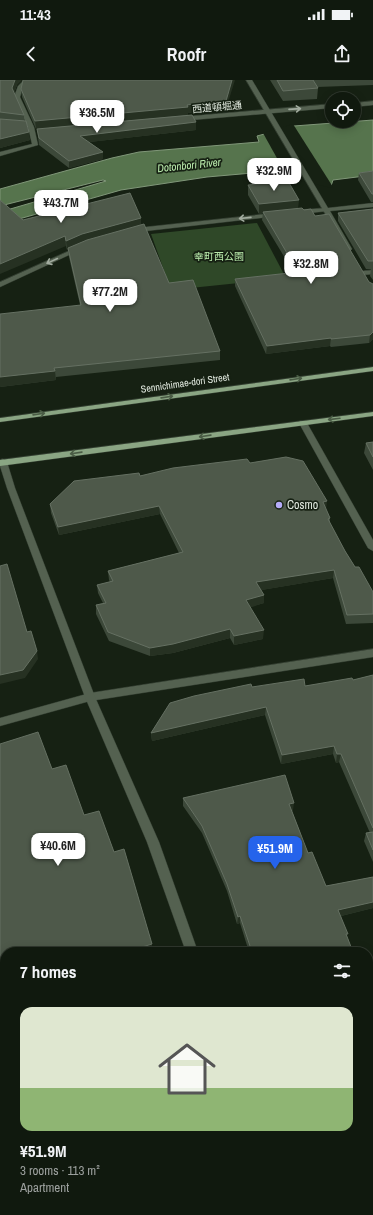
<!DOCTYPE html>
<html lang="en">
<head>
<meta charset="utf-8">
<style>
	:root { --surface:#10190e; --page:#192217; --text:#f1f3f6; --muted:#9ca09e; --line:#30382e; --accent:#2563eb }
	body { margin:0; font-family:"Archivo Narrow","Noto Sans JP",sans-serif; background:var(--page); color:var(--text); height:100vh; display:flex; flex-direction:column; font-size:15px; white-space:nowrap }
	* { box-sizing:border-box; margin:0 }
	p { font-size:13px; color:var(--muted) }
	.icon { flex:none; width:22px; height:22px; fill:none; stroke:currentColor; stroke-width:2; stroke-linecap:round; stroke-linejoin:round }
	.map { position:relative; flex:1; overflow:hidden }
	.sheet { position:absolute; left:0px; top:867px; width:373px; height:268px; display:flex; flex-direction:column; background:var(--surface); border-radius:16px 16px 0 0; box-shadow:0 2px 10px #0003,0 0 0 1px var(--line) }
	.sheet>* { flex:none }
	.fabs { position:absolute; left:325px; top:12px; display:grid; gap:8px }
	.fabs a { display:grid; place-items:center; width:36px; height:36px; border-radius:50%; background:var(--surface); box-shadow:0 2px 10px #0003,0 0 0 1px var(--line); font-size:20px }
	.price { position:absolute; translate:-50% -34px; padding:0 9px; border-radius:8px; background:#fff; color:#222; font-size:13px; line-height:26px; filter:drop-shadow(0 1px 2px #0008) }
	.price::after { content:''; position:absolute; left:50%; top:24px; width:12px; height:9px; margin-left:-6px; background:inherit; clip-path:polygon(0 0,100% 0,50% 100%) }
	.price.current { background:var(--accent); color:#fff }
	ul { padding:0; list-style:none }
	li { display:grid; align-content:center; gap:8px; height:212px; padding:0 20px }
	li+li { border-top:1px solid var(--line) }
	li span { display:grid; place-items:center; height:124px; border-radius:12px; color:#555 }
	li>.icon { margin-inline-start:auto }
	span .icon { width:72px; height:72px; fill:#fffc; stroke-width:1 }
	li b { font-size:17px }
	h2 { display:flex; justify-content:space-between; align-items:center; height:48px; padding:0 20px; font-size:17px }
	.status { display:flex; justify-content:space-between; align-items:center; height:28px; padding:0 20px; background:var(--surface); direction:ltr }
	.status svg { height:11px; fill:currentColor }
	header { display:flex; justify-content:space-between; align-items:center; height:52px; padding:0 20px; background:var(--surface); font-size:18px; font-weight:800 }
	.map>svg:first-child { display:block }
</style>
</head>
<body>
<div class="status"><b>11:43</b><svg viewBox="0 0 49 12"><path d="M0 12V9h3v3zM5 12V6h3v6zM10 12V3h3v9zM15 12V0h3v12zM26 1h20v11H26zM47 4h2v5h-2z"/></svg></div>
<header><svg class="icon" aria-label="back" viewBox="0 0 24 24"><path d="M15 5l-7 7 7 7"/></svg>Roofr<svg class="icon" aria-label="share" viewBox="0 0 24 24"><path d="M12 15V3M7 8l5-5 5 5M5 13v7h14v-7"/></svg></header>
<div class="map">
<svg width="373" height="1135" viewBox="0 0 373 1135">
	<rect width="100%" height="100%" fill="#162113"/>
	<path fill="#2f4828" d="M257,143L286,198L171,210L151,154Z"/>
	<path fill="#56744d" stroke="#809779" d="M373,40V95L333,100L331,106L290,96L279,97L275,91L207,97L121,110L19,139L0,132L106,101L103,100L0,126V109L112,78L139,72L259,62L257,56L294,46Z"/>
	<path fill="#162113" d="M293,44L333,107L332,108L288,98L263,53Z"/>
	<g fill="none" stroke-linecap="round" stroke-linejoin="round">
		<g stroke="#323d30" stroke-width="1">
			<path id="minor" d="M373,21V25L354,27V23Z
				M332,24V28L180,41L177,39L180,37Z
				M326,128L329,130L328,131L300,134L297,132L300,130Z
				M276,133L279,135L278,136L146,151L133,154L130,152L146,147Z
				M80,166L83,168L82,169L0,207V202Z
				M373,190V194L363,195L360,193L363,191Z
				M373,569V577L90,621L0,646V638L90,613Z
				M212,1130H241L239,1135H210Z"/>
		</g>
		<g stroke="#323d30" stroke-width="1">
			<path id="tertiary" d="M24,0H30L23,7L20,17L34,47L38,65L0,76V72L32,64L28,47L14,17L18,6Z
				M246,0H252L328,128L373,123V127L330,131L352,169L351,170L346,169Z
				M300,341H306L307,343L373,460V471L368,468L299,343Z
				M3,379L7,382L15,408L95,617L159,762L198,872H186L147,762L85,617L7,408L0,386V380Z
				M368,1100H373V1114H368Z
				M275,1130H289L291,1135H277Z"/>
		</g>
		<g stroke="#323d30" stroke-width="1">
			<path id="primary" d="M373,287V291L0,342V338Z
				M373,332V336L0,386V380Z"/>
		</g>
		<use href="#minor" fill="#546150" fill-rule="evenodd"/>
		<use href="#tertiary" fill="#546150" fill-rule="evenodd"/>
		<use href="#primary" fill="#8aa583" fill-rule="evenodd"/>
	</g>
	<path fill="#3c4839" d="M0,0L17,5L14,13L24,35V41L30,60L0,68Z
		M270,0H373V5L317,7L318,8L317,19L283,21Z
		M21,9L226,29L194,32L188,33V35L196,42V50L89,62L103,72V79L69,88L39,65L37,49H36L22,17Z
		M373,91V122H371L358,100L359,93Z
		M248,105L315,136L369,202L373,204V259L369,263L331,267L330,266L266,274L235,206V199L294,193L262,140L263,133L259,134L248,115Z
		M373,129V200L370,196L371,189H366L338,141V133Z
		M141,138V145L169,203L220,271V280L56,297V300L0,307L80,225L69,177L68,170H67L66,166L23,140Z
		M373,362V390L364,373L366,363Z
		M250,383L326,430L330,438V443L345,471L355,487L373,512V543L346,544L333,498L261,510L264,515V523L250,527L263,559L234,565L230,558L173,573L150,576L109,561L96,534V525L103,523L98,513L97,505L110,502L109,500L108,491L179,473L160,434L59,455L51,433L50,424L140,396Z
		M373,595V782L364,761L366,753H370L339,682L336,683L333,674L281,684L265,635L152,661L151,653L252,607L305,606L353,600Z
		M183,718L293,730L292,731L308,773L326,806L373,797V828L341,836L347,856L353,872H249L240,843L237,844L227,811L202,753L183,726Z
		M373,1018V1058H368V1020Z"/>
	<path fill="#263122" d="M15,0H22L17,5L13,16L12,8Z
		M232,0H235L226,29L194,32L188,33V35L36,49L35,41L187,25Z
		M196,42V50L81,63L80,56Z
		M29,52L30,60L0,68V59Z
		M103,72V79L69,88V81Z
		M299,120L298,129L263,132V133L259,134V124Z
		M141,138V147L83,164L67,170L66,161L82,154Z
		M65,156L66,166L0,194V184Z
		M373,252V259L369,263L370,255Z
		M331,258L330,266L266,274L267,266Z
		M55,291L56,300L0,307V297Z
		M327,421L326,430L323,422Z
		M159,426L160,434L59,455L58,447Z
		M334,490L333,498L256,511V502Z
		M264,515V523L246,529V520Z
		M230,549V558L173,573L150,576V568Z
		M264,550L263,559L234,565V556Z
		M37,571L38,579L25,598L0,604V595Z
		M266,627L265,635L152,661L151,653Z
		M334,666L333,674L281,684L282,675Z
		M337,674H341L339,682L336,683Z
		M294,723L293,730L289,731V724Z
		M373,822V828L337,837L338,830Z
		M240,836V843L237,844L238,837Z
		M152,864V872H140L139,868Z
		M370,948L368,954V955V949Z
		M5,966V976L0,977V967Z
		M33,1130H57L41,1135H17Z"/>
	<path fill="#4e594a" stroke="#657062" d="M0,0H15L12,8L24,35L0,32Z
		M23,0H232L226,21L194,24L187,25L188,27L35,41L21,9Z
		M277,0H313L318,8L283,11Z
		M192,35L196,42L80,56L103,72L69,81L39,58L37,49Z
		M0,39L26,41L29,52L0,59Z
		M373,91V114H372L359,93Z
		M288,101L299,120L259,124L248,105Z
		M130,113L141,138L82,154L66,161L65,156L0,184V120L23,140Z
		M302,128L304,130L311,129L315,136L329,134L369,202L373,204V252L370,255L331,259V258L267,266L235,199L298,192L263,132Z
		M373,129V181H368L338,133Z
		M144,144L169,203L193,200L220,271L54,288L55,291L0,297V234L81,225L68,168L87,160Z
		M373,362V377L366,363Z
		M286,377L303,381L327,421L323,422L330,438L328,439L345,471L355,487H359L373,512V534L347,535L334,490L256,502L264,515L246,520L264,550L234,556L230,549L173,564L150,568L108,552L96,525L106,523L97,505L113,501L108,491L183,472L159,426L58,447L50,424L74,401L139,393L140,396L173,388L247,379L250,383Z
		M7,484L27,552L31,551L37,571L23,590L0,595V486Z
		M373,595V748L341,674H337L334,666L282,675L266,627L151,653L170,623L194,616L251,604L252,607L304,599L305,606L352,598L353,600Z
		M38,652L52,689L66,685L84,735L99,731L114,772L124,769L152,864L139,868L141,872H5V966L0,967V664Z
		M285,695L294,723L289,724L308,773L312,772L326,806L373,797V822L338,830L348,854H346L353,872H252L240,836L238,837L227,804L202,746L183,718Z
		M373,752V770L366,753Z
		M368,942L370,948L368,949Z
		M373,1018V1051H368V1020Z
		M5,1040V1130H33L17,1135H0V1042Z"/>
	<defs><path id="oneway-shaft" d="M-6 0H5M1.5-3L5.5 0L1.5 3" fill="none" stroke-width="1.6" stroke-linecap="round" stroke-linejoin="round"/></defs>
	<g stroke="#a2ac9f">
		<use href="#oneway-shaft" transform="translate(295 29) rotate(-4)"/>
		<use href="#oneway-shaft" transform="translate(245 138) rotate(174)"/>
		<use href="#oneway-shaft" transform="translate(52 181) rotate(155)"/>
	</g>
	<g stroke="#4a5c45">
		<use href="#oneway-shaft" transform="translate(296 299) rotate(-8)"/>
		<use href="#oneway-shaft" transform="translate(167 317) rotate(-8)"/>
		<use href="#oneway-shaft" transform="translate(39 334) rotate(-8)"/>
		<use href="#oneway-shaft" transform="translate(334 339) rotate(173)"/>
		<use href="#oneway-shaft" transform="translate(205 356) rotate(172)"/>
		<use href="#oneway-shaft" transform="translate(76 373) rotate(172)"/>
	</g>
	<circle fill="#b5acf8" stroke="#162113" stroke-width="1.5" cx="279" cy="425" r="4"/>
	<g text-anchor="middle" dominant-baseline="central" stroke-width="3.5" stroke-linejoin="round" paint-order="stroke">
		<g font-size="10" fill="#e1e9df" stroke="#162113">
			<text transform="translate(217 27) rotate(-5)">西道頓堀通</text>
			<text transform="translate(185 303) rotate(-8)">Sennichimae-dori Street</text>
		</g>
		<g font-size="10" fill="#baebac" stroke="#162113">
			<text x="219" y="176">幸町西公園</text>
		</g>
		<g font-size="11" font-style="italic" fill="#bdeeaf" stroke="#162113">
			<text transform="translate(189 85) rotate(-6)">Dotonbori River</text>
		</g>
		<g font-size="12" fill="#e1e9df" stroke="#162113" text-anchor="start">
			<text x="287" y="425">Cosmo</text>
		</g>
	</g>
</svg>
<div class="fabs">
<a><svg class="icon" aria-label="locate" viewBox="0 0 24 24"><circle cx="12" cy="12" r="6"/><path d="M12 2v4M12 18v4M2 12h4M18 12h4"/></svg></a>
</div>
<b class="price" style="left:97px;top:54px">¥36.5M</b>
<b class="price" style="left:274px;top:112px">¥32.9M</b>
<b class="price" style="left:61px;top:144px">¥43.7M</b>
<b class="price" style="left:311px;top:205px">¥32.8M</b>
<b class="price" style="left:110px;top:233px">¥77.2M</b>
<b class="price" style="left:58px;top:787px">¥40.6M</b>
<b class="price current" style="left:275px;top:790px">¥51.9M</b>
<section class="sheet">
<h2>7 homes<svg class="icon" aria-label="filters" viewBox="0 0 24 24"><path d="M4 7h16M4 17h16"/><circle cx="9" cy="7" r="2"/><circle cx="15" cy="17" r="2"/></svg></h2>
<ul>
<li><span style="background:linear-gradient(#dfe7d0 65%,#8fb573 0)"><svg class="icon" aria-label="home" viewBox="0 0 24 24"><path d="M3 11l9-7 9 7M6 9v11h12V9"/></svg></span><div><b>¥51.9M</b><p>3 rooms · 113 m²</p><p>Apartment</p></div></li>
</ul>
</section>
</div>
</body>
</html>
